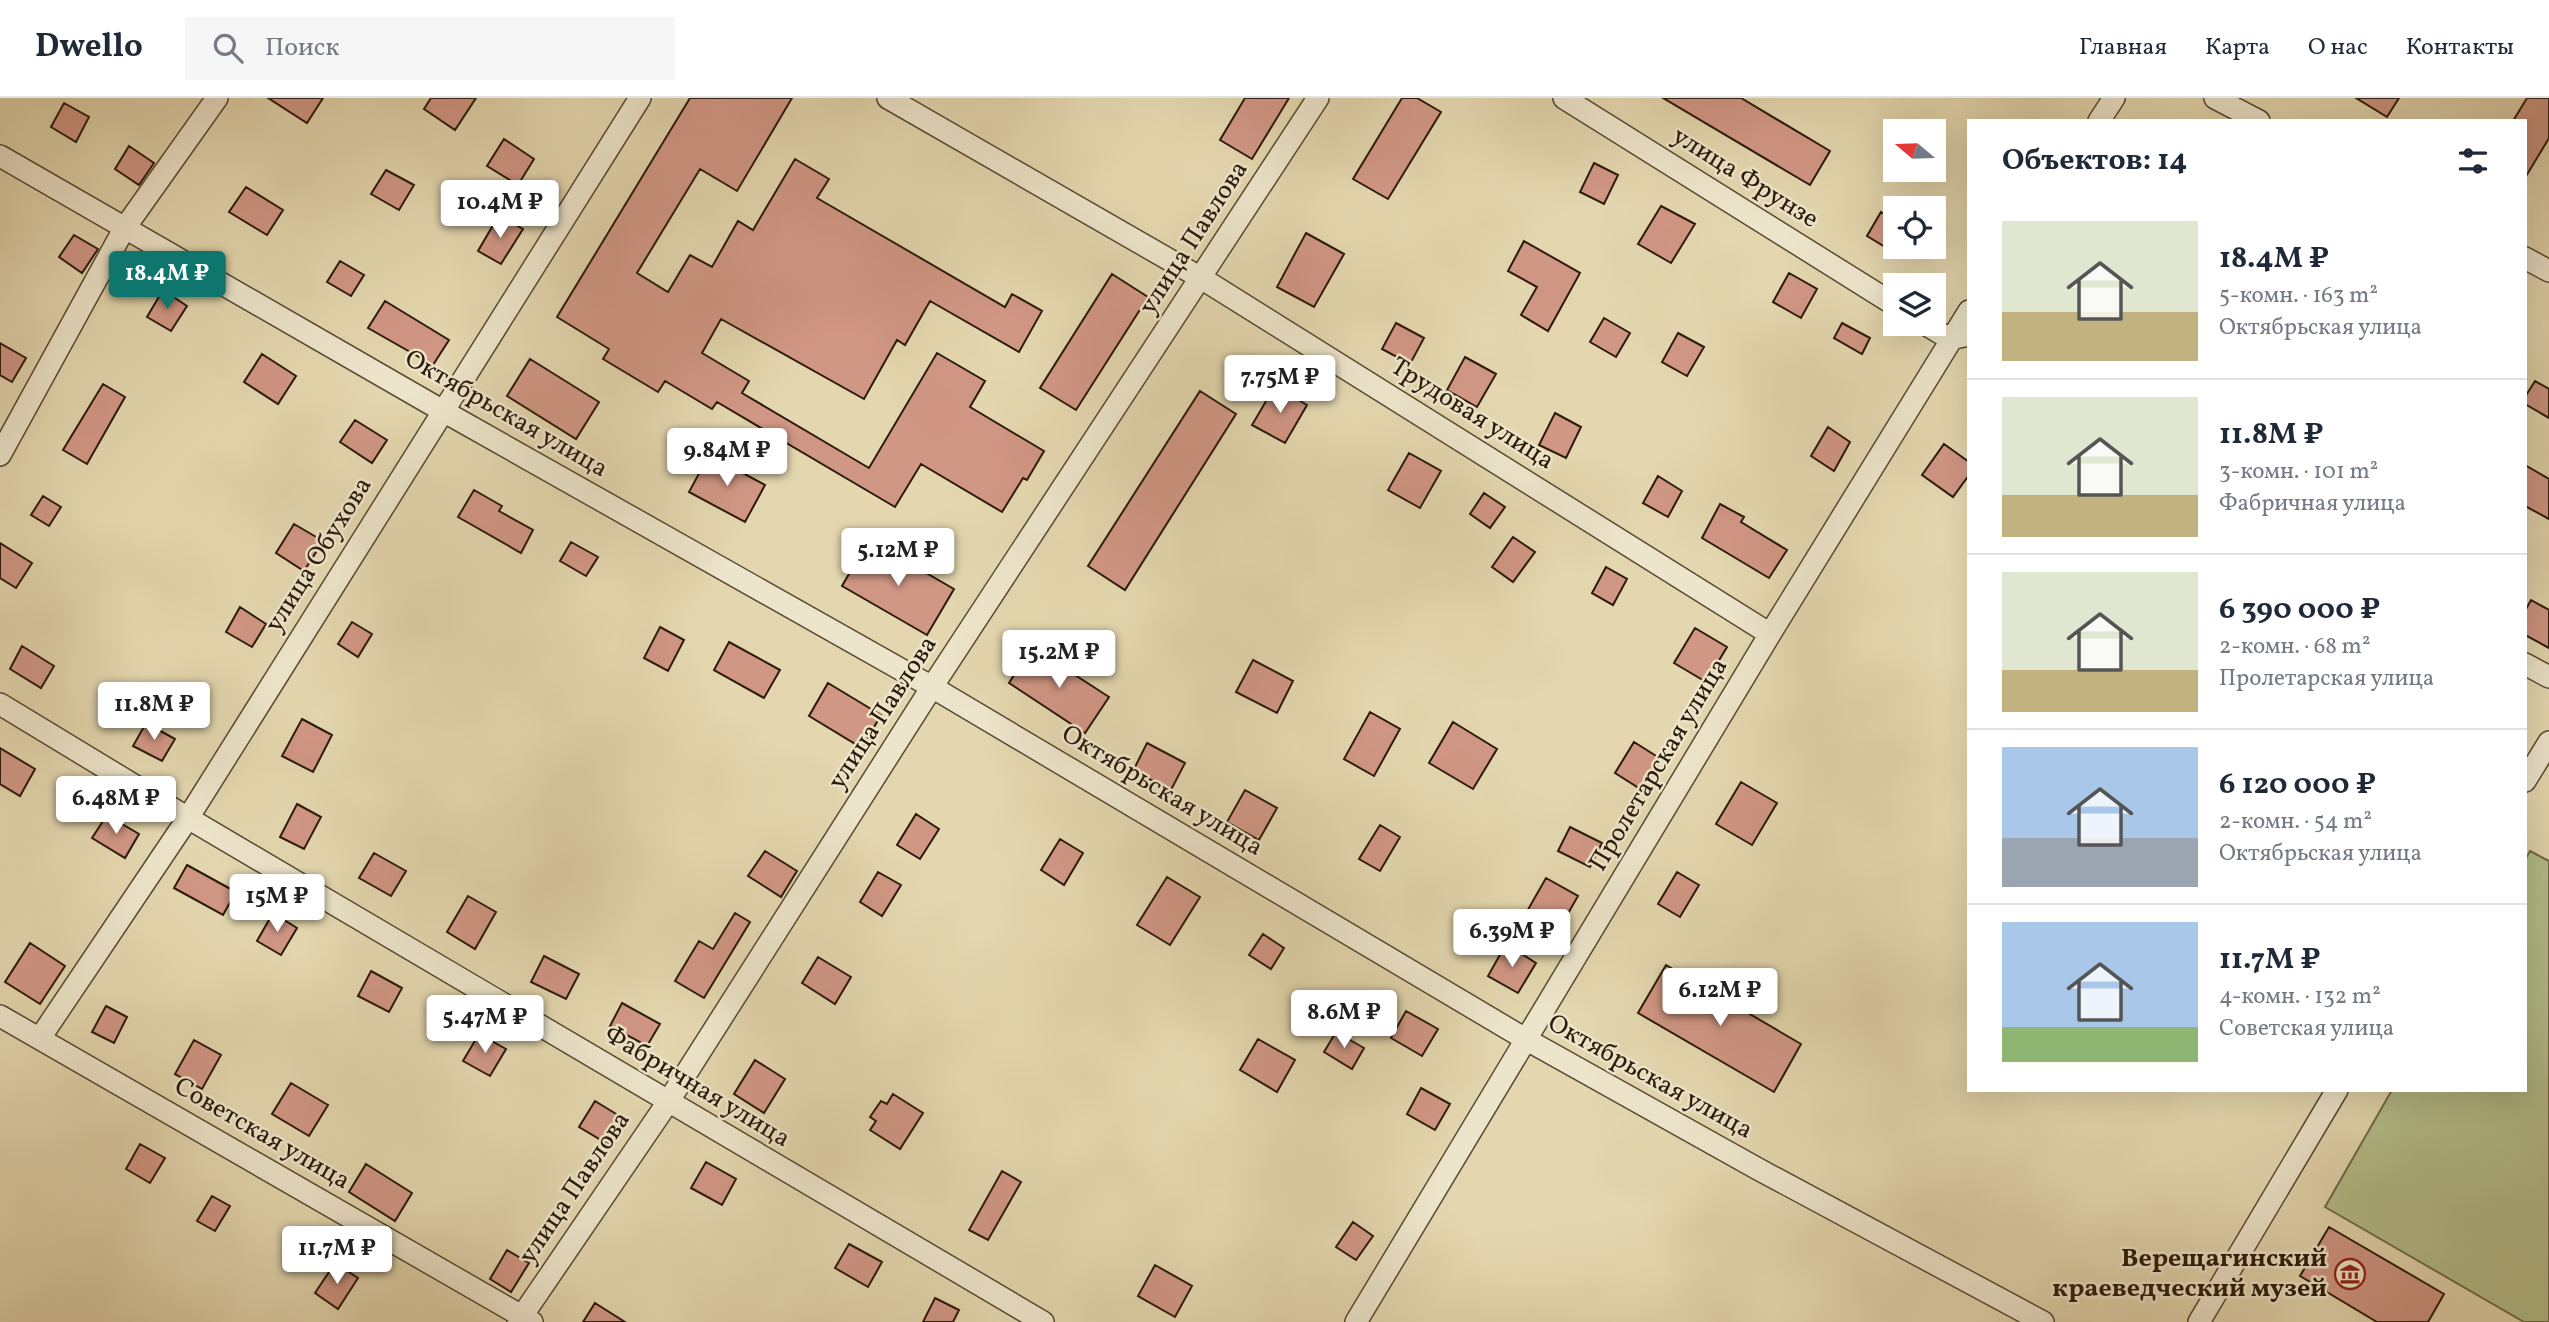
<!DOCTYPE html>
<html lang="ru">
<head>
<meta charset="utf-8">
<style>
	:root { --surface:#fff; --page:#f6f6f7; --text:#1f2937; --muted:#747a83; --line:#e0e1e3; --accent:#0f766e }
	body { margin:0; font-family:Vollkorn,serif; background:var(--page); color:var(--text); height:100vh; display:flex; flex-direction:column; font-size:26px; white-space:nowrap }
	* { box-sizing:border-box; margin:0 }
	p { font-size:23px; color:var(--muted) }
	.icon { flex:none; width:38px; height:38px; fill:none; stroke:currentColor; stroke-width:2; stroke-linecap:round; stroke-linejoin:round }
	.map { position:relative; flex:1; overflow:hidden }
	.drawer { position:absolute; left:1967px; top:21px; width:560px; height:973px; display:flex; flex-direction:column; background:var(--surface); border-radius:0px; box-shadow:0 7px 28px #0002 }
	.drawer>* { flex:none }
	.needle { width:46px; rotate:289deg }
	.buttons { position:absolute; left:1883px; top:21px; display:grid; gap:14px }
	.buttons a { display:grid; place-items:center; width:63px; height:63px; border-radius:0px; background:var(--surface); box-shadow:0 7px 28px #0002; font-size:35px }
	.price { position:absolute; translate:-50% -60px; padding:0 16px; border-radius:7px; background:#fff; color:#222; font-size:23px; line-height:46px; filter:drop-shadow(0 2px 4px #0008) }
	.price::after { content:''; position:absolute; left:50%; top:42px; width:21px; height:16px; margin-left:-10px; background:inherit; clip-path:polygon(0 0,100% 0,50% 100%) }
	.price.on { background:var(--accent); color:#fff }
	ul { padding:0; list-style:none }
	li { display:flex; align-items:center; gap:21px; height:175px; padding:0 35px }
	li+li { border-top:2px solid var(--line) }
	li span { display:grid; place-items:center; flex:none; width:196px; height:140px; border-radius:0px; color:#555 }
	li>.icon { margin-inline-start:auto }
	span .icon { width:84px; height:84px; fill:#fffc; stroke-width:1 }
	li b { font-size:30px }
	h2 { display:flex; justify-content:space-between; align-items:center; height:84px; padding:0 35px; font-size:30px }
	header { display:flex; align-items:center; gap:42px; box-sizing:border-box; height:98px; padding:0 35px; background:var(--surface); border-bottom:2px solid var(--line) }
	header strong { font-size:33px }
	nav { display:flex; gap:38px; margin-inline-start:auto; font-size:24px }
	.search { width:490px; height:63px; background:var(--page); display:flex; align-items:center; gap:18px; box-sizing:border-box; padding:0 24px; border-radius:0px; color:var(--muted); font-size:26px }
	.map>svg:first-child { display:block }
</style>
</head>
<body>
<header>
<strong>Dwello</strong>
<div class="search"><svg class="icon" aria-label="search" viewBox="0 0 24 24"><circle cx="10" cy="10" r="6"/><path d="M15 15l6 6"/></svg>Поиск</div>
<nav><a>Главная</a><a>Карта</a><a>О нас</a><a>Контакты</a></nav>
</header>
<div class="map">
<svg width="2549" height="1224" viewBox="0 0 2549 1224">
	<rect width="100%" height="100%" fill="#e4d7af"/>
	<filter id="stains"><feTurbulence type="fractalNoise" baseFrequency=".00286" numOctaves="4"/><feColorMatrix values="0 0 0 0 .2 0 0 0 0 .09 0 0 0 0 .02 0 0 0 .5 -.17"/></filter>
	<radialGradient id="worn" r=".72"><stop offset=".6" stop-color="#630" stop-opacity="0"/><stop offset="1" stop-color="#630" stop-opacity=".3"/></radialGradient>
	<path fill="#b4be8b" stroke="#706c4a" stroke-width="2" d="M2530,753L2549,763V1224H2524L2325,1109L2392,992H2525V762Z"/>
	<path fill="#d19785" stroke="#2b1a09" stroke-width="2" d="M268,0H323L307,25Z
		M431,0H476L455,32L424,11Z
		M690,0H792L737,93L700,71L637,175L668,194L690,157L712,169L738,123L753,132L795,61L829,81L817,100L1005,209L1012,196L1042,213L1019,254L930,203L905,247L897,242L864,301L721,221L702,255L749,283L742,295L869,370L937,255L985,283L970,309L1044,353L1027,382L1023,380L1002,414L921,366L895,409L717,304L712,311L665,283L658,294L603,261L609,251L557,219Z
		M1245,0H1289L1252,61L1220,42Z
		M1402,0H1417L1441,14L1388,101L1353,81Z
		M1663,0H1741L1830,53L1810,87Z
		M2356,0H2399L2387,19Z
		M2527,0H2549V40L2525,80V23H2513Z
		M64,5L89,19L76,44L51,29Z
		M504,41L534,61L518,87L487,68Z
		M129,48L154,65L139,87L115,71Z
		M1594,65L1618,77L1604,106L1580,94Z
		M386,72L414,87L399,112L371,96Z
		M246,89L283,112L267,137L229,114Z
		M1661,108L1695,126L1671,165L1638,146Z
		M1881,114L1895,123V155L1867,138Z
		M499,117L523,131L501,166L478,153Z
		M1306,135L1344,156L1314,209L1277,189Z
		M74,137L98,151L82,175L59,159Z
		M1524,143L1580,175L1548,233L1521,217L1537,189L1508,173Z
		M340,163L364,177L351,198L327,184Z
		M1789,175L1817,191L1801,220L1773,204Z
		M1112,176L1148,199L1076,312L1040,290Z
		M163,192L187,208L171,233L147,219Z
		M385,203L449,242L433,267L368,230Z
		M1604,220L1630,235L1616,259L1590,244Z
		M1396,225L1424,240L1410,266L1382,251Z
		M1842,225L1870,240L1862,256L1834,240Z
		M1678,235L1704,249L1687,278L1662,264Z
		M0,245L26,260L12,284L0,277Z
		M262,256L296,278L278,306L244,284Z
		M1465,259L1496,276L1477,309L1447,292Z
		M530,261L599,304L576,341L507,298Z
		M2535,283L2549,291V320L2525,306V299Z
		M103,286L125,299L87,366L63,352Z
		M1275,288L1307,307L1285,345L1252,327Z
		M1200,293L1236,316L1125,492L1088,468Z
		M1555,315L1581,329L1566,360L1539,347Z
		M355,322L387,342L372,365L340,344Z
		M1828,329L1850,344L1834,373L1811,358Z
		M1944,346L1969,364V377L1953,399L1922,377Z
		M1409,355L1441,373L1420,410L1388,392Z
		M709,357L765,387L745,424L689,394Z
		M2525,367L2549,381V421L2525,408Z
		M1658,378L1682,393L1668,419L1643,405Z
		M474,392L502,408L499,413L533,432L521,455L458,419Z
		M1484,395L1505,409L1490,430L1470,416Z
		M43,398L61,409L49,428L31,417Z
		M1720,406L1744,419L1741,424L1787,452L1769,480L1702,440Z
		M294,426L323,443L304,473L276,455Z
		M1513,439L1535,454L1513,484L1492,469Z
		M869,442L954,491L927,537L842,488Z
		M571,444L598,459L586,478L560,463Z
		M0,445L32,465L16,490L0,480Z
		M1606,469L1627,481L1613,507L1592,495Z
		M2531,502L2549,512V550L2525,537V513Z
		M240,509L266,526L252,549L226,534Z
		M352,524L372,536L358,559L338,546Z
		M660,529L684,542L668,573L644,560Z
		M1695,530L1727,549L1706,584L1674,565Z
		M729,544L780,572L764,600L714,572Z
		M22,548L54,568L41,590L10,571Z
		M1032,549L1109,599L1085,635L1009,585Z
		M1253,562L1293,583L1277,615L1236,594Z
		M828,585L881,617L862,650L809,618Z
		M1370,614L1400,631L1374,678L1344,661Z
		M302,621L332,637L313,674L282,658Z
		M1453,624L1497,651L1473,691L1429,665Z
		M146,625L175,641L162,663L133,648Z
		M1634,644L1661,661L1642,692L1615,675Z
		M1147,645L1185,665L1171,692L1133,673Z
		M0,650L35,671L20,698L0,686Z
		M1741,684L1777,705L1752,747L1716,726Z
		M1245,692L1277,710L1259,742L1227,724Z
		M297,706L321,719L304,751L280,739Z
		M916,716L939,731L920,761L897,747Z
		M107,717L139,736L125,760L92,740Z
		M1380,727L1400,739L1380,773L1359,761Z
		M1570,729L1602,745L1590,769L1558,753Z
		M1060,741L1083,755L1064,787L1041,772Z
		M765,753L797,773L781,799L748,778Z
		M374,755L406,773L391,798L359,780Z
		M187,767L236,794L223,817L174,790Z
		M878,774L901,787L882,818L860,804Z
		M1677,774L1699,787L1680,819L1658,806Z
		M1167,779L1200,799L1170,847L1137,827Z
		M1546,780L1578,798L1558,833L1526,815Z
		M468,798L496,814L475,851L447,834Z
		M273,815L297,830L281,857L257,843Z
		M735,815L750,824L704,900L675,883L699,843L713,851Z
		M1263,836L1284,850L1271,871L1249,857Z
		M30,845L65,868L40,906L5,884Z
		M1506,846L1536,865L1518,895L1488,878Z
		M544,858L579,876L566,901L531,884Z
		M818,859L851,879L835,906L802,885Z
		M1666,867L1801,946L1774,994L1638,915Z
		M371,873L402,890L389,914L358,898Z
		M622,905L660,926L647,948L610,928Z
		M106,908L127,919L114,945L92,934Z
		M1406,913L1438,931L1422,958L1391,940Z
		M1336,934L1364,950L1352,971L1324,954Z
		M479,936L506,951L490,978L463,963Z
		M1258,941L1295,962L1277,994L1240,972Z
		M194,942L221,957L202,991L175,976Z
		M755,962L785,981L764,1015L734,996Z
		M291,985L328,1007L309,1038L272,1016Z
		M1421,990L1450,1006L1435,1032L1407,1016Z
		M893,996L923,1015L900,1051L870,1032L876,1023L870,1019L881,1003L887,1006Z
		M595,1003L626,1022L611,1048L579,1029Z
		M140,1046L165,1060L150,1085L126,1071Z
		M706,1064L736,1081L722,1107L691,1090Z
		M366,1066L412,1095L395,1123L349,1094Z
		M1002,1073L1021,1084L988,1142L969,1132Z
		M212,1098L230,1108L215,1133L197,1123Z
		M1353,1124L1373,1138L1356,1162L1336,1149Z
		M2329,1129L2444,1196L2428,1224H2377L2300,1178Z
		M849,1146L882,1164L868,1189L835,1170Z
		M507,1152L529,1165L511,1194L490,1181Z
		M335,1165L358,1180L338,1211L315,1195Z
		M1155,1167L1192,1188L1175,1219L1138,1198Z
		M935,1200L959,1212L953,1224H923Z
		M595,1205L625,1224H583Z"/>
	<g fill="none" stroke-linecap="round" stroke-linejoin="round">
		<g stroke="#594932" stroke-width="24">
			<path id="minor" d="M888,0L1201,180L1770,536
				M1564,0L1895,207
				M2215,0L2259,23
				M2099,23L2114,0
				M0,58L443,313L932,589L1527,942L1758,1071L2043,1224
				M2525,160L2549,173
				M1925,226L1950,241L1964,238
				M0,357L124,131L217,0
				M2525,566L2549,579
				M0,606L188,720L1043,1224
				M2525,683L2549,644
				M0,918L532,1224
				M40,940L188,720L640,0
				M518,1224L668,1004L932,589L1318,0
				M1356,1224L1770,536L1969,213
				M2199,1224L2337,992"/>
		</g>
		<use href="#minor" stroke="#ede5cb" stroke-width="21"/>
	</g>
	<defs>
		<g id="museum-ring" transform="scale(1.575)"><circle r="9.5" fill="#ede5cb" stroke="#8f2418" stroke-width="1.5"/><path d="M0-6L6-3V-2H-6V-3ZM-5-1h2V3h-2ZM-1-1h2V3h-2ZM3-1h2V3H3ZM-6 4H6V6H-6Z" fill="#8f2418"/></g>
	</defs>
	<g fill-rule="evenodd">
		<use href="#museum-ring" x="2350" y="1176"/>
	</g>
	<g text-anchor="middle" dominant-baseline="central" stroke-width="5" stroke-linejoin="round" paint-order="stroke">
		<g font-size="26" fill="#2b1a09" stroke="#ede5cb">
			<text transform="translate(1745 80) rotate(32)">улица Фрунзе</text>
			<text transform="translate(1194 140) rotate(-57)">улица Павлова</text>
			<text transform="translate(506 316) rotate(30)">Октябрьская улица</text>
			<text transform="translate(1472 316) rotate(32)">Трудовая улица</text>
			<text transform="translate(319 457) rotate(-58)">улица Обухова</text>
			<text transform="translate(883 615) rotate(-57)">улица Павлова</text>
			<text transform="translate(1659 667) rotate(-59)">Пролетарская улица</text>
			<text transform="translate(1162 693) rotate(31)">Октябрьская улица</text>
			<text transform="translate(1650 979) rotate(29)">Октябрьская улица</text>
			<text transform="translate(697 989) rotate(31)">Фабричная улица</text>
			<text transform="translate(262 1036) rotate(30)">Советская улица</text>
			<text transform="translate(575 1090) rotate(-56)">улица Павлова</text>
		</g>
		<g font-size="26" font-weight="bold" fill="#2b1a09" stroke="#ede5cb" text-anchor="end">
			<text x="2327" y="1161">Верещагинский<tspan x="2327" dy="30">краеведческий музей</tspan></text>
		</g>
	</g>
	<rect width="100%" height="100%" filter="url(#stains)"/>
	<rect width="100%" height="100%" fill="url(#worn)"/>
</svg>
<div class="buttons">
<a><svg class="needle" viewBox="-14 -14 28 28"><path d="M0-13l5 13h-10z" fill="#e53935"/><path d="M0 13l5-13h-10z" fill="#747a83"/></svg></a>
<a><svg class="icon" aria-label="locate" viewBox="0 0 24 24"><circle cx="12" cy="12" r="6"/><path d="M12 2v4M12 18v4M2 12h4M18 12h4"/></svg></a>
<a><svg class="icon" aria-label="layers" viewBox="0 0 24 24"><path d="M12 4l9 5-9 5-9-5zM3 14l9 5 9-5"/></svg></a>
</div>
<b class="price" style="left:500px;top:142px">10.4M ₽</b>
<b class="price on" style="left:167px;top:213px">18.4M ₽</b>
<b class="price" style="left:1280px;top:317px">7.75M ₽</b>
<b class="price" style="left:727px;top:390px">9.84M ₽</b>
<b class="price" style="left:898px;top:490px">5.12M ₽</b>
<b class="price" style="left:1059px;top:592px">15.2M ₽</b>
<b class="price" style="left:154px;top:644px">11.8M ₽</b>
<b class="price" style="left:116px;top:738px">6.48M ₽</b>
<b class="price" style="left:277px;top:836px">15M ₽</b>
<b class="price" style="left:1512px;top:871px">6.39M ₽</b>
<b class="price" style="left:1720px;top:930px">6.12M ₽</b>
<b class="price" style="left:1344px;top:952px">8.6M ₽</b>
<b class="price" style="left:485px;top:957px">5.47M ₽</b>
<b class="price" style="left:337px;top:1188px">11.7M ₽</b>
<section class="drawer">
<h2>Объектов: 14<svg class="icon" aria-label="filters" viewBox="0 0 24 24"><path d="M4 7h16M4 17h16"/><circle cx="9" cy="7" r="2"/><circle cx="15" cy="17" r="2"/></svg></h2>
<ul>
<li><span style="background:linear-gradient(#dfe7d0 65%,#c2b280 0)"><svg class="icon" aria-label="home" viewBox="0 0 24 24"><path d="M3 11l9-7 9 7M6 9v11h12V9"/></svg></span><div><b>18.4M ₽</b><p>5-комн. · 163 m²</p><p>Октябрьская улица</p></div></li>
<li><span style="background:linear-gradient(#dfe7d0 70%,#c2b280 0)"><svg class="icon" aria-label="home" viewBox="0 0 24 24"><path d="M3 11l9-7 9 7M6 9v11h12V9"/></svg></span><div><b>11.8M ₽</b><p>3-комн. · 101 m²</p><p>Фабричная улица</p></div></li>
<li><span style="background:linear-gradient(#dfe7d0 70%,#c2b280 0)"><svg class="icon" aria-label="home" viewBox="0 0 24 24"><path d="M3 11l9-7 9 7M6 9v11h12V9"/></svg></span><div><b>6 390 000 ₽</b><p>2-комн. · 68 m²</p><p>Пролетарская улица</p></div></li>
<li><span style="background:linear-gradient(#a9c7e8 65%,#9aa5b1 0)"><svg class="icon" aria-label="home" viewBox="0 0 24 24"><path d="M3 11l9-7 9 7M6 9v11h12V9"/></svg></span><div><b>6 120 000 ₽</b><p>2-комн. · 54 m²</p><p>Октябрьская улица</p></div></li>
<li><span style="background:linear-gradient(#a9c7e8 75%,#8fb573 0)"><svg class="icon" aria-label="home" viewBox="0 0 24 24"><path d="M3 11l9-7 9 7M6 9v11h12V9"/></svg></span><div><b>11.7M ₽</b><p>4-комн. · 132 m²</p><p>Советская улица</p></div></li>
</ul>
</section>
</div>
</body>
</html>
